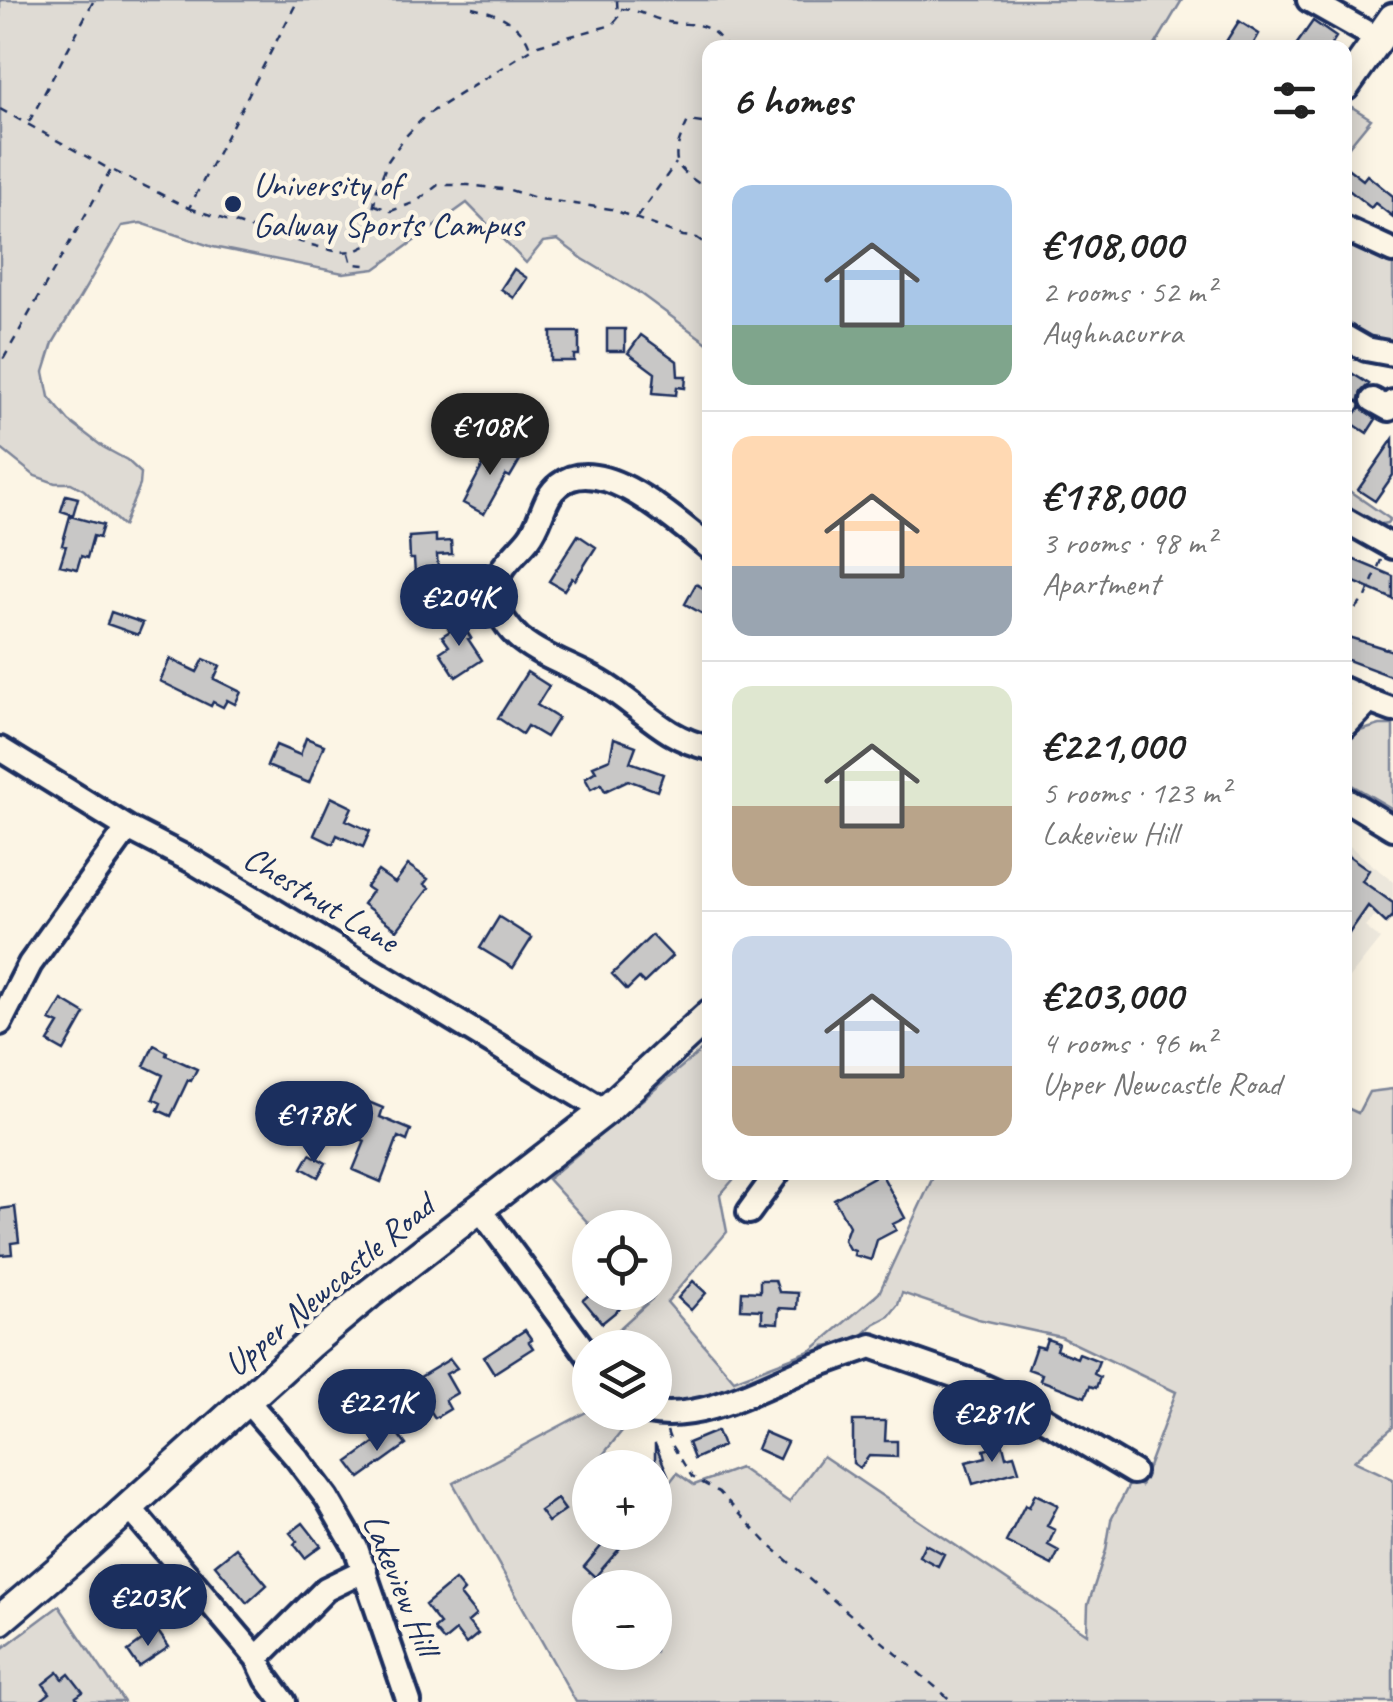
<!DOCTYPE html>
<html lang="en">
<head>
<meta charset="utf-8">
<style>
	:root { --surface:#fff; --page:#f2f2f2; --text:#222; --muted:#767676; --line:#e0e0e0; --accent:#1b2f5e }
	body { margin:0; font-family:Caveat,sans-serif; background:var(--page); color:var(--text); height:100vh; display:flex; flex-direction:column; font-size:38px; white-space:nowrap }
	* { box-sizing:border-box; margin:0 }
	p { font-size:32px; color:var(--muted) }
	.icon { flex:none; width:55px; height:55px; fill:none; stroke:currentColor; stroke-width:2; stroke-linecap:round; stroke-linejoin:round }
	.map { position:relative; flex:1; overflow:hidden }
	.side { position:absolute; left:702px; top:40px; width:650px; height:1140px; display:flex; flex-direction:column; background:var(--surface); border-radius:20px; box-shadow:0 5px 25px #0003 }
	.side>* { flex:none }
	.tools { position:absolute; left:572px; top:1210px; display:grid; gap:20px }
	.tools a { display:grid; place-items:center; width:100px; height:100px; border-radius:50%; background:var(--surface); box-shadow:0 5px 25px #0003; font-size:50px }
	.price { position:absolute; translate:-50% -85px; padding:0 22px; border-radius:35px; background:var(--accent); color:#fff; font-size:32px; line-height:65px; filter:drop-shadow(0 2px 5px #0008) }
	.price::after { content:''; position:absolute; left:50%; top:60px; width:30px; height:22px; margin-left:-15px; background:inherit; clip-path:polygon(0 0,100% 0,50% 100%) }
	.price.active { background:#222; color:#fff }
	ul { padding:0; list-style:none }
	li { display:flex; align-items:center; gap:30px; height:250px; padding:0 30px }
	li+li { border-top:2px solid var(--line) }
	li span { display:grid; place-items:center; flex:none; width:280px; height:200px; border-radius:20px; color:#555 }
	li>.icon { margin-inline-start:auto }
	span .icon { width:120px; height:120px; fill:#fffc; stroke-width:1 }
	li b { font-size:42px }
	h2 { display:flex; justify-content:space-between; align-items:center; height:120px; padding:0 30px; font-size:42px }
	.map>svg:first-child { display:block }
</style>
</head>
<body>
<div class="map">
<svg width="1393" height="1702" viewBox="0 0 1393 1702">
	<rect width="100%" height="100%" fill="#fcf5e5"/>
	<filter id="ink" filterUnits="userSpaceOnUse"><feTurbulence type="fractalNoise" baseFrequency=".01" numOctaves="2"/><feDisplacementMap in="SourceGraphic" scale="20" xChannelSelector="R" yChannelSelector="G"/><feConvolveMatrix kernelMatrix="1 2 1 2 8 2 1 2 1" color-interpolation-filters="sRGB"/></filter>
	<g filter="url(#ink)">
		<path fill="#ece7dc" d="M1345,842L1393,882V897L1365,927L1380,939L1345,983Z"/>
		<path fill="#dfdbd4" stroke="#7d8599" stroke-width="2.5" fill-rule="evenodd" d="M0,0H1182L1154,47L710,48V345L638,292L583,259L558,240L543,242L526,263L467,203L375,269L343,273L213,247L141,223L122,226L53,343L44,372L49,397L69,421L103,447L127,460L141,473L140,485L123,526L84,490L71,483H55L35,476L0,448Z
			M1352,107L1371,119L1345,151V116Z
			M1345,238L1393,260V348L1345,329Z
			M1345,488L1390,519L1387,523L1375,525L1345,507Z
			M1380,725H1393V809L1345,781V742L1360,731Z
			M710,1043V1172L739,1173L720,1195L727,1232L667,1302L734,1380L812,1350L879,1293L935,1173L1345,1172V1107L1358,1113L1369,1092L1393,1089V1427L1354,1461L1393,1479V1702H576L453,1483L590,1410V1412L628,1413L634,1416L602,1456L608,1467L590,1468V1532H655V1491L666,1487L677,1473L694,1485L740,1468L789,1502L823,1456L1087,1634L1088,1605L1106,1550L1111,1520L1131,1481L1141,1486L1176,1392L1061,1337L978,1319L902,1293L898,1305L889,1316L874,1324L856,1342L824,1346L817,1359L721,1398L655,1408V1348L599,1347L654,1297L651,1293L655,1292V1228L592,1227L548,1179ZM590,1588H655V1652H590Z
			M59,1606L124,1702H0V1650Z"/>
		<path fill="#c8c7c6" stroke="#1b2f5e" stroke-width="2.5" d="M1239,21L1259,34L1251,48H1233L1225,43Z
			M1313,21L1336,37L1329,48H1294Z
			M1345,166L1363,180L1367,175L1393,196V217L1375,203L1371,208L1345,187Z
			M514,269L527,278L514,298L501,289Z
			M607,329H625V351H607Z
			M551,332H579V355H574V361H551Z
			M641,335L677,361L678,376H686L685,388L677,387L676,395L653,393L655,373L628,353Z
			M1345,369L1369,384L1361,392L1358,402L1345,394Z
			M1360,407L1376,419L1367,433L1350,422Z
			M1393,439V475L1375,501L1358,490Z
			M488,443L520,460L510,477L506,475L484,514L463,503L486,459L481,456Z
			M66,495L78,498L73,515L61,511Z
			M70,516L103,525L99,538L93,536L87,558L81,556L77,569L60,565L66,546L62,545Z
			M436,535V542L451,541L452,554L437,555L439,586L416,588L414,559H410L409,537Z
			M578,535L596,547L575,580L572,578L564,590L549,581Z
			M1345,556L1393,576V599L1345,578Z
			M696,584L710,592V618L685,604Z
			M111,612L143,623L138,635L107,624Z
			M458,617L471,638L468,639L482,660L456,677L440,652L449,646L442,636L450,631L446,625Z
			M1345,636L1393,651V677L1345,659Z
			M170,659L197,672L204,659L220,666L214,679L241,692L235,704L227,700L223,707L213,702L211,706L160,681Z
			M527,672L549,686L537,705L558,718L546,737L527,726L522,734L498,718Z
			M306,738L324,745L309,783L267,766L276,745L300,755Z
			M614,738L636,746L630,762L663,774L657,791L628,780L605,791L601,784L591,789L585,778L596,771L593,766L610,759Z
			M331,797L352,807L346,820L370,831L363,847L337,835L333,844L314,835Z
			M1345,853L1369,870L1362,881L1393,903V916L1386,923L1368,906L1345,939Z
			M408,865L428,879L424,884L429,888L397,930L363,904L372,891L366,887L378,871L395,883Z
			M499,917L532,938L513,968L480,948Z
			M652,935L672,956L644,983L639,978L627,990L612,974Z
			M62,1000L85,1014L64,1051L48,1042L59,1024L50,1020Z
			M154,1045L167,1052L166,1055L197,1069L191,1081L188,1080L171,1116L158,1110L161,1103L153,1099L163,1075L144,1066Z
			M366,1101L383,1108L380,1117L411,1130L407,1141L398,1137L381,1182L353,1170L365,1141L332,1128L339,1110L351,1115L354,1107L362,1110Z
			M310,1154L326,1163L318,1177L302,1168Z
			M881,1173L905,1218L893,1224L896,1230L877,1240L871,1260L854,1255L855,1251L849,1249L844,1240L849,1226L834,1199Z
			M15,1207L19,1242L11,1243L12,1254L0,1255V1209Z
			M760,1280H775L779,1292L798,1293L797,1309L779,1308L778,1323L762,1322V1310L741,1309L742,1291L760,1292Z
			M693,1281L706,1293L691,1310L678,1298Z
			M592,1292H640L602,1323L583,1300Z
			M525,1330L532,1340L529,1342L533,1348L494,1373L484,1357Z
			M1047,1339L1058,1343L1056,1350L1077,1358L1079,1353L1099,1361L1094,1374L1100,1377L1096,1388L1090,1386L1085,1397L1040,1380L1042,1374L1028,1369L1036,1346L1044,1348Z
			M450,1359L457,1368L446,1374L457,1393L445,1400L450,1409L435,1418L412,1382Z
			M853,1421H886L885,1441H897V1457L869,1456L860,1468L853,1463Z
			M394,1429L406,1445L360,1478L348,1462Z
			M717,1431L723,1446L694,1459L688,1443Z
			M764,1432L787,1442L779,1459L757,1449Z
			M655,1444L668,1475L655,1481Z
			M1003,1445L1006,1457L1014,1455L1019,1471L973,1484L966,1462L986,1457L984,1450Z
			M1035,1494L1058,1505L1047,1526L1055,1530L1048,1545L1059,1551L1052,1565L1006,1542L1025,1505L1029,1507Z
			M557,1499L565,1510L548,1522L540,1511Z
			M303,1523L321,1546L305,1558L294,1544L297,1541L290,1533Z
			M608,1538L620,1548L595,1577L584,1567Z
			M925,1544L944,1554L938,1566L919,1556Z
			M236,1548L267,1585L247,1603L215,1565Z
			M160,1566L174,1583L148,1606L134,1590Z
			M455,1580L464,1591L460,1595L476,1615L468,1622L478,1634L466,1644L456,1631L444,1641L434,1629L440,1624L425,1605Z
			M157,1630L169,1647L139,1667L128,1651Z
			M58,1672L63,1679L69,1674L83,1692L76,1697L80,1702H39L50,1693L43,1684Z"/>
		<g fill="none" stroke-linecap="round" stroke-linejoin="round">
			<g stroke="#1b2f5e" stroke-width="30">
				<path id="minor" d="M1309,0L1378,39
					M1345,229L1393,251
					M1345,337L1366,349L1393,354
					M1373,400L1389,409L1393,402
					M1345,520L1393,547
					M710,548C678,523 601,451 559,485C543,497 542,522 529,538C514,557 489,573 495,601C499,615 509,630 520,639C544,658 574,667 600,682C640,705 662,738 710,748
					M1345,690L1369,701
					M1345,726L1369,701L1393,710
					M0,749L128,828L194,862L605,1111
					M1345,799L1393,828
					M0,1023L30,964L128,828
					M480,1209L590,1358
					M749,1212L778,1172
					M247,1401L296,1457L327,1498L356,1548L409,1702
					M648,1412C698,1422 752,1392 797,1373C822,1363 846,1355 871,1346L974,1382L1007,1397L1133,1472
					M130,1508L257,1658L267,1679L284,1702
					M257,1658L326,1589L365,1570"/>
			</g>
			<g stroke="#1b2f5e" stroke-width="35">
				<path id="major" d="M1345,86L1393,18
					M0,1620L74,1557L308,1345L369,1294L605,1111L710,1014"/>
			</g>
			<path stroke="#1b2f5e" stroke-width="2.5" stroke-dasharray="8 8" stroke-linecap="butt" d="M472,7C497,13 522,23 530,48
				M621,9C638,10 645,15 661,20C690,29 706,15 727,48
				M0,109L111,170L0,365
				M29,122L94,0
				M702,123L688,121C668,164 673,166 710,191
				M114,171L189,208L298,0
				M375,205L391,211L416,202L438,185H468L510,190L539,199L611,209L683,236L697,238L710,247
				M189,208L263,232L338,252L355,251L366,246L377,189L388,161L404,138L425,116L538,45L612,25L618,18L617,0
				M637,217L676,163
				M349,253L352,264L365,265
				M1345,621L1366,597L1381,560
				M667,1431L672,1445L692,1477L719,1492L769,1545L953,1702"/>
			<use href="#minor" stroke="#fcf5e5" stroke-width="22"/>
			<use href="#major" stroke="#fcf5e5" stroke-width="28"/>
		</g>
	</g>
	<circle fill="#1b2f5e" stroke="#fcf5e5" stroke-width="4" cx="233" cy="204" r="10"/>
	<g text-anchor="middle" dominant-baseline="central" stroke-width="9" stroke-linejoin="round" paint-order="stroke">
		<g font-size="35" fill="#1b2f5e" stroke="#fcf5e5" text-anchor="start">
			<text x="253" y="184">University of<tspan x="253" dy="40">Galway Sports Campus</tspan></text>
		</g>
		<g font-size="35" fill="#1b2f5e" stroke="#fcf5e5">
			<text transform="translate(321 899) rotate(31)">Chestnut Lane</text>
			<text transform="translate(329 1285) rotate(-40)">Upper Newcastle Road</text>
			<text transform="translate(401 1584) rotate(68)">Lakeview Hill</text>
		</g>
	</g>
</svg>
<div class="tools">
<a><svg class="icon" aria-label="locate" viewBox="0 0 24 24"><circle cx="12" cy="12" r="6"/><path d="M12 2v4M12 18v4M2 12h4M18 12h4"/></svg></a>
<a><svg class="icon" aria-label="layers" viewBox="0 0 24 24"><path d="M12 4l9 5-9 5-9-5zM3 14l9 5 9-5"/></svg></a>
<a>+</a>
<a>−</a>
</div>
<b class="price active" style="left:490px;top:478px">€108K</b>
<b class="price" style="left:459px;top:649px">€204K</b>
<b class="price" style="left:314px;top:1166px">€178K</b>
<b class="price" style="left:377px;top:1454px">€221K</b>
<b class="price" style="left:992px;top:1465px">€281K</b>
<b class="price" style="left:148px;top:1649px">€203K</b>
<section class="side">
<h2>6 homes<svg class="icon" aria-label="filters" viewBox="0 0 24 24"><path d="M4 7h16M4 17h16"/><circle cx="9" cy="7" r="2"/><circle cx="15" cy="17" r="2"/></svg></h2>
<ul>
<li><span style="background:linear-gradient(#a9c7e8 70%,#7fa58c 0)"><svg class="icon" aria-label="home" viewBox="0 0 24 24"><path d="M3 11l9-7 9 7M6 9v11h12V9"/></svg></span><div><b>€108,000</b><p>2 rooms · 52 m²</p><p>Aughnacurra</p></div></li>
<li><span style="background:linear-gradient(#ffd9b3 65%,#9aa5b1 0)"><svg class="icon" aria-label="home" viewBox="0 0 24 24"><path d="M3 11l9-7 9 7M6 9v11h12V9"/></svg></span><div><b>€178,000</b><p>3 rooms · 98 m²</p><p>Apartment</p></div></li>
<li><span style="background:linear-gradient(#dfe7d0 60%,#b9a48a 0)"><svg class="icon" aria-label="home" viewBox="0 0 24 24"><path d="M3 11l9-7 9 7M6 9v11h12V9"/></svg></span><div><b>€221,000</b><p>5 rooms · 123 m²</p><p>Lakeview Hill</p></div></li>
<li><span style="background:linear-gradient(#c9d6e8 65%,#b9a48a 0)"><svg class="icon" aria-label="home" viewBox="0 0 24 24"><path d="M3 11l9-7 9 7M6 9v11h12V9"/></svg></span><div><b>€203,000</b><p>4 rooms · 96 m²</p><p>Upper Newcastle Road</p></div></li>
</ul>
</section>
</div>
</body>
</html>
